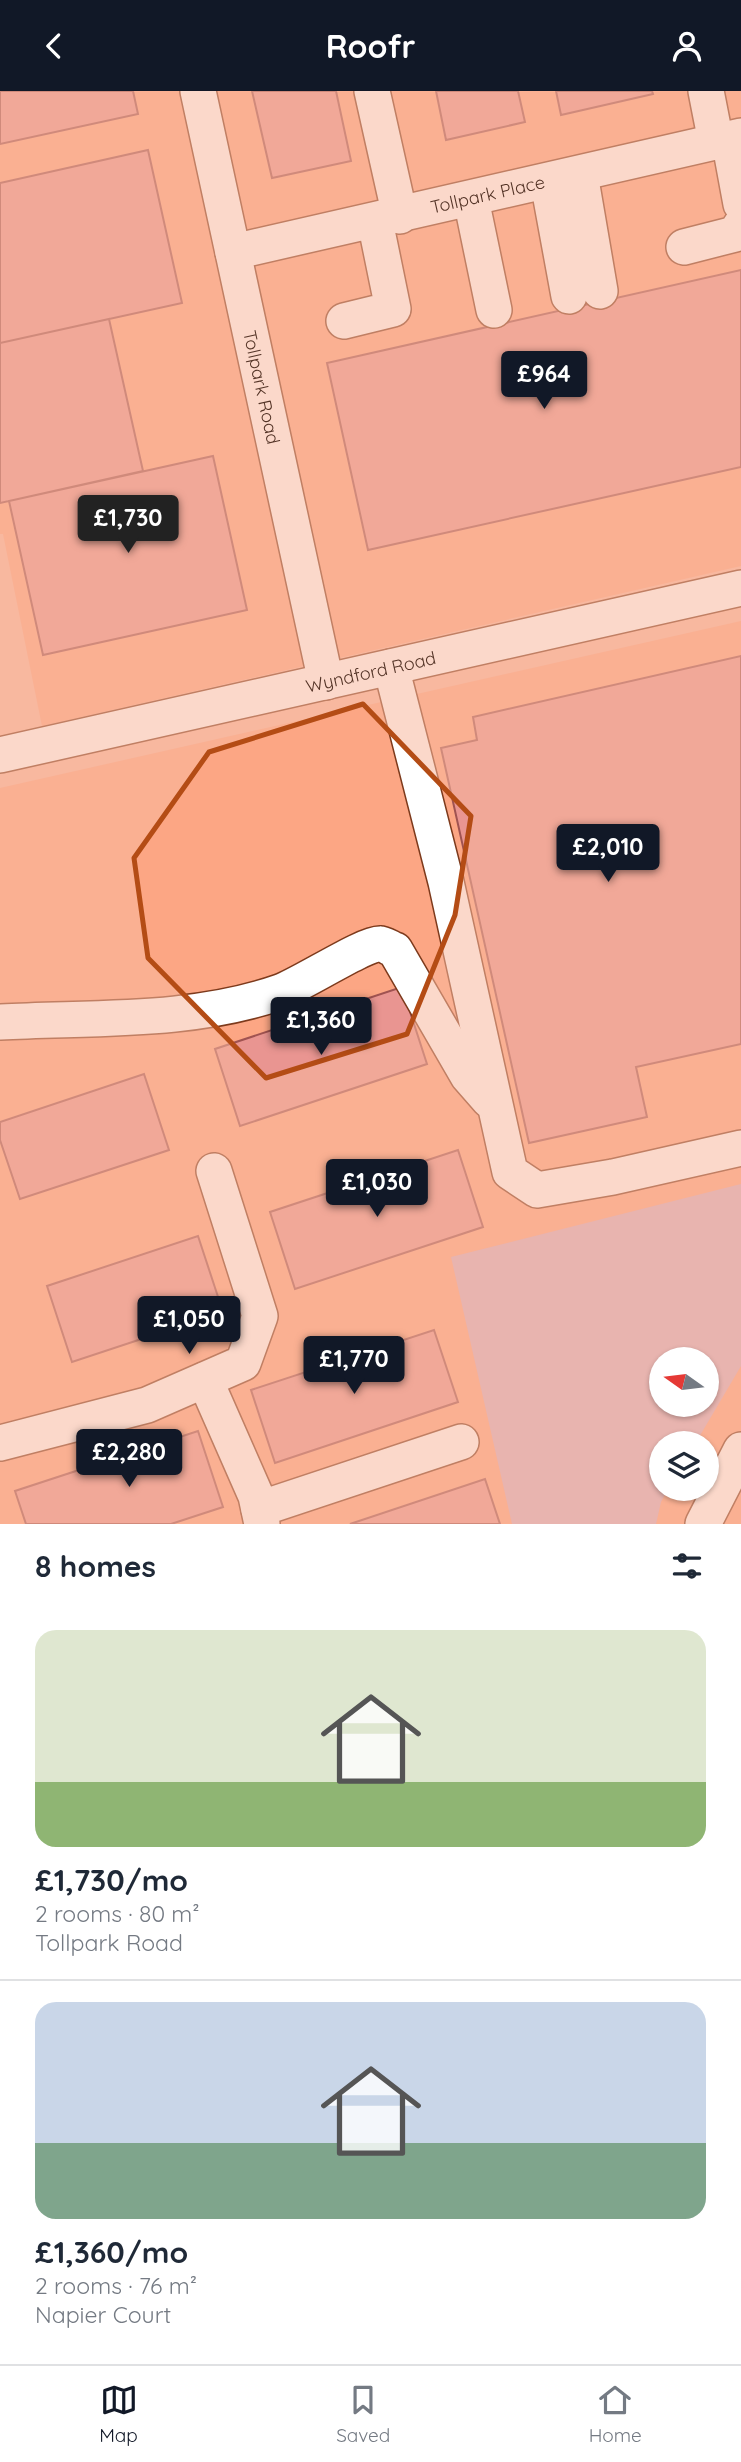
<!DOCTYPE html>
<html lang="en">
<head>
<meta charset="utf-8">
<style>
	:root { --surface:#fff; --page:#f6f6f7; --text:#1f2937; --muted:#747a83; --line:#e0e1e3; --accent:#111827 }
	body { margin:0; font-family:Quicksand,sans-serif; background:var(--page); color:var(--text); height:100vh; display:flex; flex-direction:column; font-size:26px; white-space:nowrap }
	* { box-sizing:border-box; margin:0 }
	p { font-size:23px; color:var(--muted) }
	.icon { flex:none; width:38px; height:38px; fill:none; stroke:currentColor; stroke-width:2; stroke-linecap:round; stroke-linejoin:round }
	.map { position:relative; height:1433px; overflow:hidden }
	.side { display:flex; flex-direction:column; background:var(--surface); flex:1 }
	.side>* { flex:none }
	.needle { width:46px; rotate:284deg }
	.tools { position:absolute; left:649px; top:1256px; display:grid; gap:14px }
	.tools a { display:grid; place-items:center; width:70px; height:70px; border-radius:50%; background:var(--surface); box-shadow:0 2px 5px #0004; font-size:35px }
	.price { position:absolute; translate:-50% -60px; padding:0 16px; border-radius:7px; background:var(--accent); color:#fff; font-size:23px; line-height:46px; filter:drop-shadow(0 2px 4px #0008) }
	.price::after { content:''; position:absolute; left:50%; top:42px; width:21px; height:16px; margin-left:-10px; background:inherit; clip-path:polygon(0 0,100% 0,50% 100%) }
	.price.selected { background:#222; color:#fff }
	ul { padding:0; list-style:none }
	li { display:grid; align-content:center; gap:14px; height:371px; padding:0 35px }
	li+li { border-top:2px solid var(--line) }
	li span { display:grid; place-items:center; height:217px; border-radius:21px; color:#555 }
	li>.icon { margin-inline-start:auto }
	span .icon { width:126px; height:126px; fill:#fffc; stroke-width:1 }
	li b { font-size:30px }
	h2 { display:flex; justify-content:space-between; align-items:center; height:84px; padding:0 35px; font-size:30px }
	header { display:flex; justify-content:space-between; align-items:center; height:91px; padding:0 35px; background:var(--accent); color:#fff; font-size:32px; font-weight:700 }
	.tabs { display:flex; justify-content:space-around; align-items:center; height:98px; border-top:2px solid var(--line); background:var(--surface); font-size:19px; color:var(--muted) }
	.tabs a { display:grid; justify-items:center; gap:4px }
	.tabs .selected { color:var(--accent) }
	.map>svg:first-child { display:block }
</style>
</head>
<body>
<header><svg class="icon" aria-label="back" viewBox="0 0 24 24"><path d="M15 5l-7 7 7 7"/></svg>Roofr<svg class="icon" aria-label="person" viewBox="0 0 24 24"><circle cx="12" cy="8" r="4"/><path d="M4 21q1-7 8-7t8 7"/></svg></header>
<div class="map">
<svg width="741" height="1433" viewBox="0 0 741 1433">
	<rect width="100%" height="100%" fill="#f8b89f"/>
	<path fill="#fca684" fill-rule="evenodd" d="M0,0H741V475L42,635L3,443H0Z
		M741,530V1433H0V697ZM662,1269H707V1314H662ZM662,1353H707V1398H662Z"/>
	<path fill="#d4afc4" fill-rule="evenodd" d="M741,1093V1275L695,1353H662V1398H668L661,1411L656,1433H512L451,1166ZM662,1269H707V1314H662Z"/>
	<path fill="#e99591" stroke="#a05351" stroke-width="2" d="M0,0H133L138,23L0,53Z
		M252,0H336L351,70L272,87Z
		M436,0H518L525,31L446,49Z
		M556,0H652L653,3L561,24Z
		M148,59L182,212L0,252V92Z
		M741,179V376L368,459L327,272Z
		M109,228L143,380L0,412V252Z
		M213,365L247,519L43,564L9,410Z
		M741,565V953L636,976L647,1026L529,1052L441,657L477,649L473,626Z
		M402,896L427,973L240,1035L215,958Z
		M144,983L169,1059L20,1108L0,1049V1031Z
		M458,1059L483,1136L295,1198L270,1121Z
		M198,1145L223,1221L72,1271L47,1195Z
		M434,1239L458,1311L275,1372L251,1299Z
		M198,1340L223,1416L171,1433H26L15,1400Z
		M485,1388L500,1433H350Z"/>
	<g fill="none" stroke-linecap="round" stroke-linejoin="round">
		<g stroke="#7d3a1c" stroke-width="38">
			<g id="minor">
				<path id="s1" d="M198,0L326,591"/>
				<path d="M372,0L400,125"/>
				<path d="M706,0L716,51"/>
				<path d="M729,48L741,113"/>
				<path d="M580,83L600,200"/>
				<path d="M548,91L569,205"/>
				<path d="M471,108L494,219"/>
				<path d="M684,156L735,143L741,134"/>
				<path id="s2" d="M233,161L741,45"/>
				<path d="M344,230L393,218L375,130"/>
				<path d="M391,576L446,791L510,1081L537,1099L613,1086L741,1057"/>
				<path id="s3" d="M0,664L741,497"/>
				<path d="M0,931C92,926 192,932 280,901C300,894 367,851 380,853C385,853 391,858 395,859L468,985L489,1009"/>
				<path d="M205,1289L256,1405L262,1433"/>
				<path d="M0,1352L147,1314L243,1272L260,1225L214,1080"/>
				<path d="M259,1418L461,1351"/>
				<path d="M703,1433L741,1359"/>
			</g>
		</g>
		<use href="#minor" stroke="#fff" stroke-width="35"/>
	</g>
	<path d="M0 0H741V1433H0ZM363,613L471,725L455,824L407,943L266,987L148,867L134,767L209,661Z" fill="#f8b89f" fill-opacity=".55" fill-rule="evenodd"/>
	<path fill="none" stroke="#b44c15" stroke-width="5" stroke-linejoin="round" d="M363,613L471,725L455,824L407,943L266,987L148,867L134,767L209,661Z"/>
	<g text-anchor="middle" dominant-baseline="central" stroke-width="6" stroke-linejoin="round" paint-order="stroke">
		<g font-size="18" fill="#543427" stroke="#fde4da">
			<text stroke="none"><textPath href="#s2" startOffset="261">Tollpark Place</textPath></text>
			<text stroke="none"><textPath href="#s1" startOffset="303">Tollpark Road</textPath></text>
			<text stroke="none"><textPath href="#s3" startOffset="380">Wyndford Road</textPath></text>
		</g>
	</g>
</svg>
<div class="tools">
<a><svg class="needle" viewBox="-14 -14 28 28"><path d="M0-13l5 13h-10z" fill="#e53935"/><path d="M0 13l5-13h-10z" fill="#747a83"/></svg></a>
<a><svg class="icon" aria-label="layers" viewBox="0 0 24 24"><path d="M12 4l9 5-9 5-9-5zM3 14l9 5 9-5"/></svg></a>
</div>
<b class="price" style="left:544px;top:320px">£964</b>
<b class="price selected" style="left:128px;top:464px">£1,730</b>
<b class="price" style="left:608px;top:793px">£2,010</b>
<b class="price" style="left:321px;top:966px">£1,360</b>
<b class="price" style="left:377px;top:1128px">£1,030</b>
<b class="price" style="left:189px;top:1265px">£1,050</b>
<b class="price" style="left:354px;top:1305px">£1,770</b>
<b class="price" style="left:129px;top:1398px">£2,280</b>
</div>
<section class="side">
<h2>8 homes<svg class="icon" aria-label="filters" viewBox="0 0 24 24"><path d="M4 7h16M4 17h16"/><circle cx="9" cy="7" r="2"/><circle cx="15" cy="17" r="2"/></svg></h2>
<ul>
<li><span style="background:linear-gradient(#dfe7d0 70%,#8fb573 0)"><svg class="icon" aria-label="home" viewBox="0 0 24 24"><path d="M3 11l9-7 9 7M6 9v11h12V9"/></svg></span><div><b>£1,730/mo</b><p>2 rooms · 80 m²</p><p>Tollpark Road</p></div></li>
<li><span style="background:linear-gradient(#c9d6e8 65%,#7fa58c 0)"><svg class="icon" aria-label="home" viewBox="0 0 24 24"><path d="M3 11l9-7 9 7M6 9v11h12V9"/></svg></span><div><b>£1,360/mo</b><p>2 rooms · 76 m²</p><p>Napier Court</p></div></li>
</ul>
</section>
<nav class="tabs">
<a class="selected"><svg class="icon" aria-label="map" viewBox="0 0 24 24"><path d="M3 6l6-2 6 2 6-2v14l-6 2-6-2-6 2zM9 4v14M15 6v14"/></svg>Map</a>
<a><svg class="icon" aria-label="saved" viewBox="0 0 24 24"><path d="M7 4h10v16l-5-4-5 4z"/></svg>Saved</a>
<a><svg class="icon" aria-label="home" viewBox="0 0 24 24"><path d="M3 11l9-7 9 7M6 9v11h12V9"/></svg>Home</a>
</nav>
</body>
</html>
